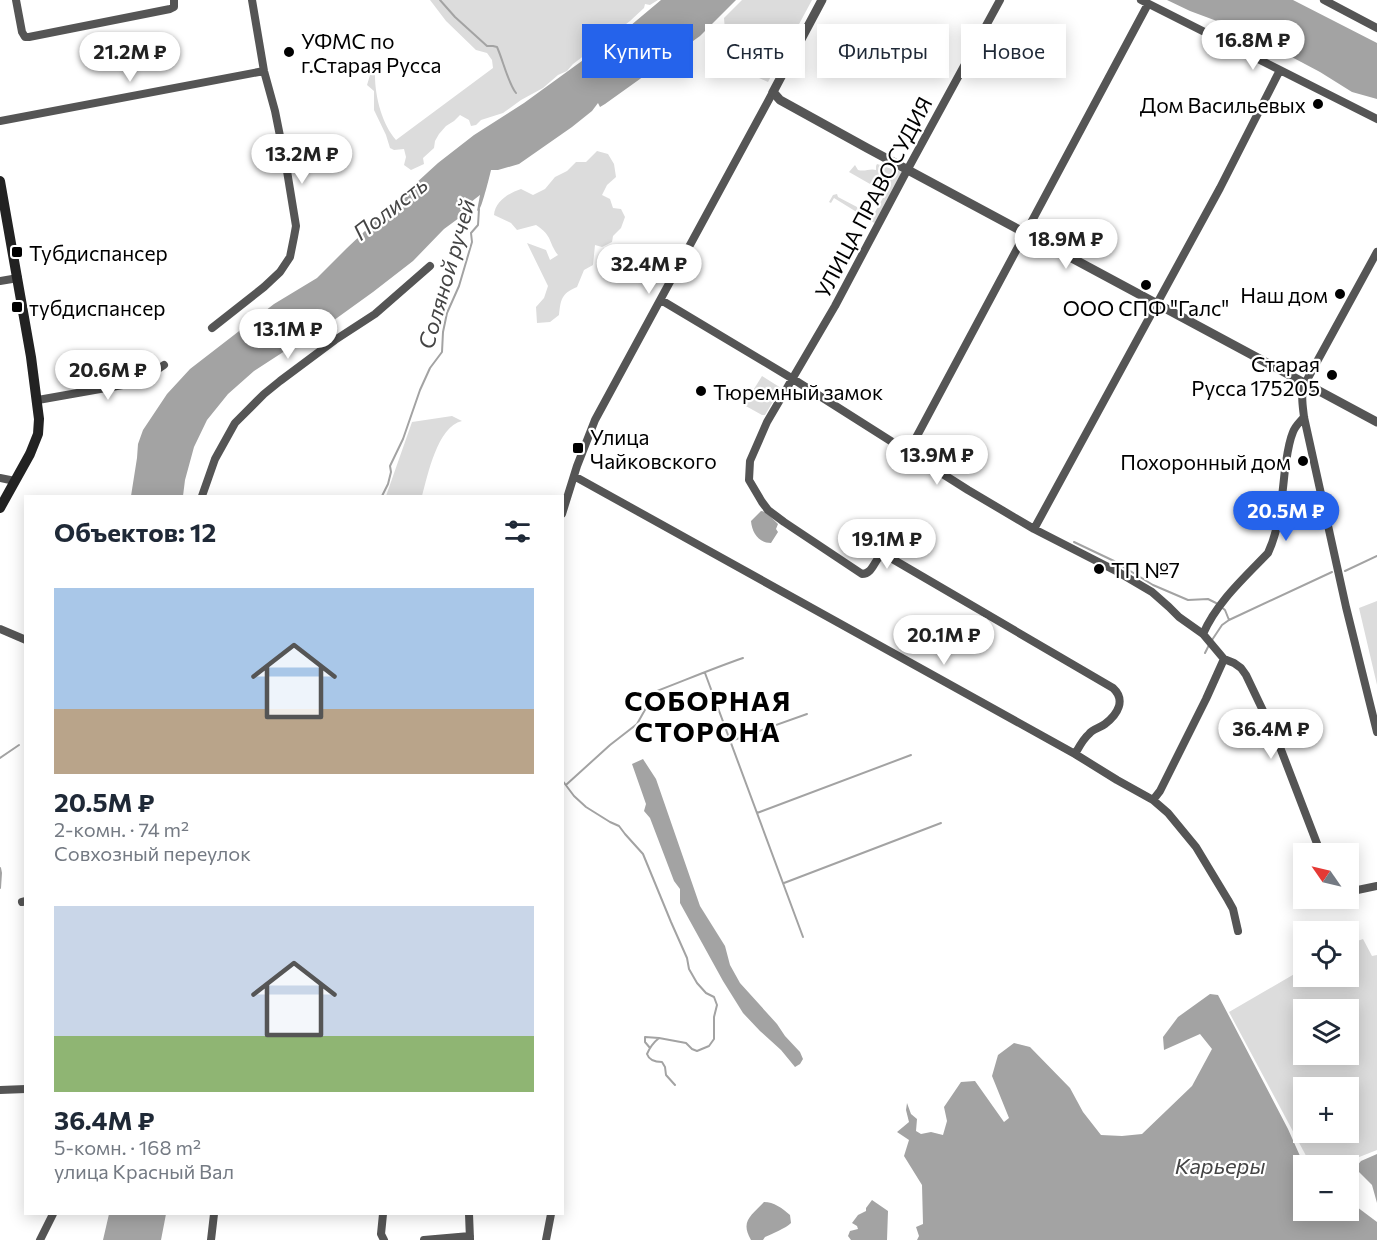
<!DOCTYPE html>
<html lang="ru">
<head>
<meta charset="utf-8">
<style>
	:root { --surface:#fff; --page:#f2f2f3; --text:#1f2937; --muted:#747a83; --accent:#2563eb }
	body { margin:0; font-family:Commissioner,sans-serif; background:var(--page); color:var(--text); height:100vh; display:flex; flex-direction:column; font-size:22px; white-space:nowrap }
	* { box-sizing:border-box; margin:0 }
	p { font-size:20px; color:var(--muted) }
	.icon { flex:none; width:33px; height:33px; fill:none; stroke:currentColor; stroke-width:2; stroke-linecap:round; stroke-linejoin:round }
	.map { position:relative; flex:1; overflow:hidden }
	.sheet { position:absolute; left:24px; top:495px; width:540px; height:720px; display:flex; flex-direction:column; background:var(--surface); border-radius:0px; box-shadow:0 3px 15px #0003 }
	.sheet>* { flex:none }
	.hud { position:absolute; left:582px; top:24px; width:570px; height:54px; display:flex; gap:12px }
	.needle { width:39px; rotate:304deg }
	.buttons { position:absolute; left:1293px; top:843px; display:grid; gap:12px }
	.buttons a { display:grid; place-items:center; width:66px; height:66px; border-radius:0px; background:var(--surface); box-shadow:0 3px 15px #0003; font-size:30px }
	.price { position:absolute; translate:-50% -51px; padding:0 14px; border-radius:21px; background:#fff; color:#222; font-size:20px; line-height:39px; filter:drop-shadow(0 2px 3px #0008) }
	.price::after { content:''; position:absolute; left:50%; top:36px; width:18px; height:14px; margin-left:-9px; background:inherit; clip-path:polygon(0 0,100% 0,50% 100%) }
	.price.selected { background:var(--accent); color:#fff }
	ul { padding:0; list-style:none }
	li { display:grid; align-content:center; gap:12px; height:318px; padding:0 30px }
	li span { display:grid; place-items:center; height:186px; border-radius:0px; color:#555 }
	li>.icon { margin-inline-start:auto }
	span .icon { width:108px; height:108px; fill:#fffc; stroke-width:1 }
	li b { font-size:26px }
	h2 { display:flex; justify-content:space-between; align-items:center; height:72px; padding:0 30px; font-size:26px }
	.pill { padding:0 21px; border-radius:0px; background:var(--surface); box-shadow:0 3px 15px #0003; font-size:21px; line-height:54px }
	.pill.selected { background:var(--accent); color:#fff }
	.map>svg:first-child { display:block }
</style>
</head>
<body>
<div class="map">
<svg width="1377" height="1240" viewBox="0 0 1377 1240">
	<rect width="100%" height="100%" fill="#fff"/>
	<path fill="#dcdcdc" fill-rule="evenodd" d="M430,0H658L650,5L645,4L644,8L630,21L573,64L567,71L558,75L543,88L521,100L503,113L481,120L476,125L471,126L469,120L460,115L454,121L446,126L439,134L435,141L434,148L423,158L424,164L411,170L404,165L406,157L404,149L394,150L390,148L386,135L374,110V91L367,85L374,62H376C372,86 380,122 396,140L493,68L492,60L487,53L476,50L446,21Z
		M742,0H812L768,82L759,78L760,64L758,61H754L756,67L754,66V67L756,69L754,73L743,64V60L734,50L730,37L725,31L724,18Z
		M597,151L608,154L614,164L616,177L607,185L602,195L610,199L613,208L621,209L625,217L621,228L613,236L612,242L602,247L595,245L593,265L584,270L577,287C561,294 561,299 559,315L550,322L537,323L536,307L544,298L548,286L527,243L546,250L550,260L558,255C548,242 553,236 536,225L517,230L511,223L494,215C495,201 509,193 521,189L533,195L545,189L555,177L567,171L576,162H586Z
		M877,164C883,166 894,170 898,170L903,174L876,224L834,198L831,203L829,202L833,195L837,194L838,197L857,207C858,213 864,215 869,217L874,214L884,196L883,195L884,192L849,172L855,165L858,170C865,172 870,168 876,170V166Z
		M762,376L781,388L765,415H762L744,405Z
		M452,416L462,421C437,427 428,475 422,496H386L412,422Z
		M1377,601V685L1359,608Z
		M1363,939L1372,956L1377,955V1150L1339,1165H1311L1229,1012L1303,969L1304,976H1348L1349,944ZM1304,1010H1348V1054H1304ZM1304,1088H1348V1132H1304Z"/>
	<path fill="#a3a3a3" d="M661,0H736L700,36L605,104L600,107L598,103L592,111L572,127L519,164L498,170H491C490,175 482,206 480,208C479,210 478,210 477,211L480,195L471,202L459,218L444,229L413,261L373,292L330,323L311,334L254,371L228,394L207,420L194,447L185,480L183,496H131L137,458L138,444L143,430L167,394L190,369L274,304L317,278L347,248L403,195L438,163L474,135L524,103L630,26Z
		M1167,0H1293L1377,43V99L1352,92L1320,72L1241,30L1190,11Z
		M761,511L766,512L778,524L776,529L778,532L771,543C759,543 752,533 751,521Z
		M643,759L656,779L700,906L725,946L730,965L740,983L777,1024L785,1036L800,1052L803,1059L800,1064L795,1067L781,1050L760,1031L743,1013L723,981L680,903V889L674,881L650,818L644,811L646,804L632,764Z
		M1210,994L1218,995L1288,1129L1304,1165V1210H1348L1349,1201L1377,1222V1240H917L919,1236L916,1227L923,1224L922,1185L904,1156L909,1140L897,1132L909,1122L906,1110L907,1103L911,1114L917,1119L916,1131L921,1134L931,1132L943,1135L947,1121L944,1107L961,1082L975,1081L1004,1122L1009,1118L992,1076L998,1055L1014,1043L1030,1047L1070,1088L1083,1112L1101,1135L1122,1136L1142,1134L1192,1086L1212,1049L1200,1034L1164,1050L1163,1037L1178,1017Z
		M1377,1154V1203L1372,1185L1355,1168L1361,1161Z
		M872,1200L888,1211L887,1240H851L848,1236L850,1231L858,1229L857,1226L852,1223L858,1215L866,1211V1208Z
		M764,1202C774,1202 782,1208 790,1215L791,1223C786,1228 772,1234 765,1237L763,1240H751C740,1221 751,1216 764,1202Z
		M109,1214H166L161,1240H103Z"/>
	<g fill="none" stroke-linecap="round" stroke-linejoin="round">
		<path stroke="#a3a3a3" stroke-width="2" d="M440,0L455,17L487,46H493L497,47C503,60 508,83 516,93
			M382,496L388,484L391,472L390,466L403,439L420,390L430,368L442,352L443,332L447,313L459,286L472,242L471,233L478,225L479,209
			M1074,542L1114,561L1153,585L1188,600L1208,599L1216,603
			M1345,571L1377,556
			M1220,606L1225,610L1229,620
			M1212,640L1222,625L1229,620L1332,572
			M1205,653L1209,645
			M705,673L803,937
			M731,741L807,714
			M0,758L19,745
			M562,780L574,796L586,807L610,822L619,826L625,834L643,854L671,922L687,958L689,969L697,983L706,993L714,997L717,1005L714,1017V1039L709,1046L697,1051L692,1049L686,1043L659,1038C654,1042 650,1047 647,1054C649,1060 656,1062 662,1062L665,1067L666,1075L675,1085
			M567,784L610,745L637,724L646,708L649,694C681,682 711,669 743,658
			M757,813L911,755
			M0,868L1,873L0,888
			M784,883L941,823
			M650,1048L645,1042V1037L659,1038"/>
		<path stroke="#555" stroke-width="8" d="M16,0L22,32L25,37H29L170,9L174,7V0
			M1000,0L904,176L835,306L767,422L750,461L749,480L762,502L768,510L784,522L862,574C872,574 874,562 880,556L885,555L889,557L1113,688C1126,700 1118,714 1105,724C1100,728 1093,729 1089,734C1083,739 1079,747 1075,754
			M1141,0L1377,119
			M1324,0L1377,28
			M0,121L264,71
			M1377,252L1308,378C1300,393 1302,400 1304,417L1346,607L1377,732
			M0,281L18,278
			M661,300L793,379L968,490L1034,529L1118,572L1152,592L1169,607L1179,617L1203,634L1224,659L1234,663L1241,668L1246,675L1278,742L1321,854
			M212,328L264,287L280,272L290,257L294,237L296,226L287,171L275,111L264,71L252,0
			M38,400L134,383L142,380L164,365
			M908,452L918,434L1148,4
			M574,476L1075,754L1117,780L1153,800L1168,813L1196,847L1228,900L1233,909L1238,931
			M0,478L15,481
			M202,496L215,459L235,423L264,394L280,381L335,340L375,314L430,266
			M562,514L577,466L595,420L773,92
			M1034,529L1220,188L1280,70
			M0,629L26,640
			M1203,634C1217,602 1244,578 1268,553C1280,527 1282,497 1285,469C1287,457 1288,444 1293,432C1295,426 1300,422 1304,417
			M1153,800L1160,791L1206,699L1224,659
			M1348,892L1377,886
			M22,902L26,901
			M0,1090L26,1089
			M383,1214L381,1234L384,1240
			M469,1214L470,1239
			M40,1240L53,1214
			M211,1240L214,1214
			M424,1240L470,1236
			M546,1240L551,1214"/>
		<path stroke="#555" stroke-width="9" d="M822,0L773,92L780,100L867,148L1377,422"/>
		<path stroke="#222" stroke-width="10" d="M0,181L31,357L39,419L38,434L30,454L0,508"/>
	</g>
	<g fill="#000" stroke="#fff" stroke-width="2">
		<circle cx="289" cy="52" r="6"/>
		<circle cx="1318" cy="104" r="6"/>
		<rect x="11" y="246" width="12" height="12" rx="3"/>
		<circle cx="1146" cy="285" r="6"/>
		<circle cx="1340" cy="294" r="6"/>
		<rect x="11" y="301" width="12" height="12" rx="3"/>
		<circle cx="1332" cy="375" r="6"/>
		<circle cx="701" cy="391" r="6"/>
		<rect x="572" y="442" width="12" height="12" rx="3"/>
		<circle cx="1303" cy="461" r="6"/>
		<circle cx="1099" cy="569" r="6"/>
	</g>
	<g text-anchor="middle" dominant-baseline="central" stroke-width="4.5" stroke-linejoin="round" paint-order="stroke">
		<g font-size="21" fill="#000" stroke="#fff" text-anchor="start">
			<text x="301" y="40">УФМС по<tspan x="301" dy="24">г.Старая Русса</tspan></text>
			<text x="1306" y="104" text-anchor="end">Дом Васильевых</text>
			<text x="29" y="252">Тубдиспансер</text>
			<text x="1328" y="294" text-anchor="end">Наш дом</text>
			<text x="29" y="307">тубдиспансер</text>
			<text x="1146" y="307" text-anchor="middle">ООО СПФ "Галс"</text>
			<text x="1320" y="363" text-anchor="end">Старая<tspan x="1320" dy="24">Русса 175205</tspan></text>
			<text x="713" y="391">Тюремный замок</text>
			<text x="590" y="436">Улица<tspan x="590" dy="24">Чайковского</tspan></text>
			<text x="1291" y="461" text-anchor="end">Похоронный дом</text>
			<text x="1111" y="569">ТП №7</text>
		</g>
		<g font-size="21" fill="#000" stroke="#fff">
			<text transform="translate(873 197) rotate(-62)">УЛИЦА ПРАВОСУДИЯ</text>
		</g>
		<g font-size="22" font-style="italic" fill="#444" stroke="#fff">
			<text transform="translate(390 208) rotate(-38)">Полисть</text>
			<text transform="translate(446 274) rotate(-74)">Соляной ручей</text>
			<text x="1220" y="1165">Карьеры</text>
		</g>
		<g font-size="27" font-weight="bold" letter-spacing="1.5" fill="#000" stroke="#fff">
			<text x="708" y="700">СОБОРНАЯ<tspan x="708" dy="31">СТОРОНА</tspan></text>
		</g>
	</g>
</svg>
<div class="buttons">
<a><svg class="needle" viewBox="-14 -14 28 28"><path d="M0-13l5 13h-10z" fill="#e53935"/><path d="M0 13l5-13h-10z" fill="#747a83"/></svg></a>
<a><svg class="icon" aria-label="locate" viewBox="0 0 24 24"><circle cx="12" cy="12" r="6"/><path d="M12 2v4M12 18v4M2 12h4M18 12h4"/></svg></a>
<a><svg class="icon" aria-label="layers" viewBox="0 0 24 24"><path d="M12 4l9 5-9 5-9-5zM3 14l9 5 9-5"/></svg></a>
<a>+</a>
<a>−</a>
</div>
<b class="price" style="left:1253px;top:71px">16.8M ₽</b>
<b class="price" style="left:130px;top:83px">21.2M ₽</b>
<b class="price" style="left:302px;top:185px">13.2M ₽</b>
<b class="price" style="left:1066px;top:270px">18.9M ₽</b>
<b class="price" style="left:649px;top:295px">32.4M ₽</b>
<b class="price" style="left:288px;top:360px">13.1M ₽</b>
<b class="price" style="left:108px;top:401px">20.6M ₽</b>
<b class="price" style="left:937px;top:486px">13.9M ₽</b>
<b class="price selected" style="left:1286px;top:542px">20.5M ₽</b>
<b class="price" style="left:887px;top:570px">19.1M ₽</b>
<b class="price" style="left:944px;top:666px">20.1M ₽</b>
<b class="price" style="left:1271px;top:760px">36.4M ₽</b>
<div class="hud">
<a class="pill selected">Купить</a>
<a class="pill">Снять</a>
<a class="pill">Фильтры</a>
<a class="pill">Новое</a>
</div>
<section class="sheet">
<h2>Объектов: 12<svg class="icon" aria-label="filters" viewBox="0 0 24 24"><path d="M4 7h16M4 17h16"/><circle cx="9" cy="7" r="2"/><circle cx="15" cy="17" r="2"/></svg></h2>
<ul>
<li><span style="background:linear-gradient(#a9c7e8 65%,#b9a48a 0)"><svg class="icon" aria-label="home" viewBox="0 0 24 24"><path d="M3 11l9-7 9 7M6 9v11h12V9"/></svg></span><div><b>20.5M ₽</b><p>2-комн. · 74 m²</p><p>Совхозный переулок</p></div></li>
<li><span style="background:linear-gradient(#c9d6e8 70%,#8fb573 0)"><svg class="icon" aria-label="home" viewBox="0 0 24 24"><path d="M3 11l9-7 9 7M6 9v11h12V9"/></svg></span><div><b>36.4M ₽</b><p>5-комн. · 168 m²</p><p>улица Красный Вал</p></div></li>
</ul>
</section>
</div>
</body>
</html>
